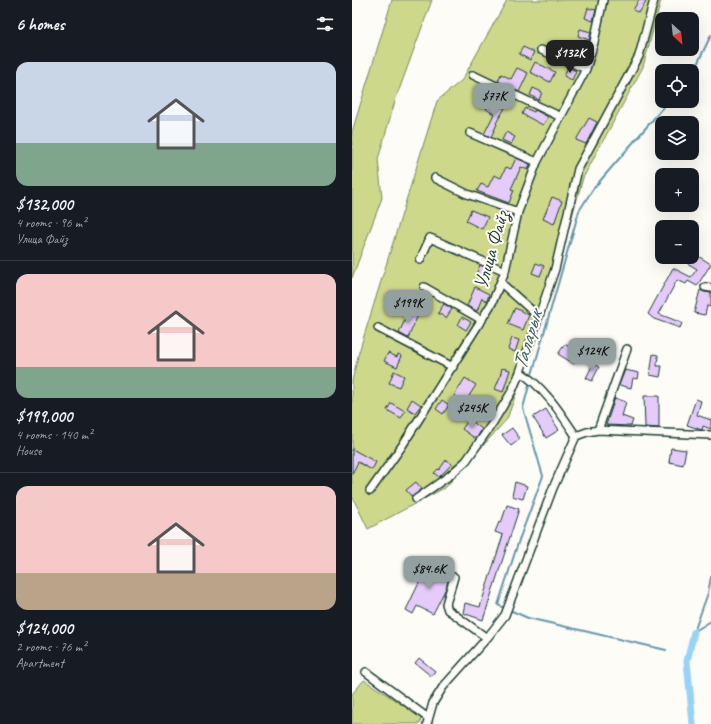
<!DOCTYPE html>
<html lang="en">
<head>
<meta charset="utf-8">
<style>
	:root { --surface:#171b24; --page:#242831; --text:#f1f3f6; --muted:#9ea1a6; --line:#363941; --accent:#92a19f }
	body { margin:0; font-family:Caveat,sans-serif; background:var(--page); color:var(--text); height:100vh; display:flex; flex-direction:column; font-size:15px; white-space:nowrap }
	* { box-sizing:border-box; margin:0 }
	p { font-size:13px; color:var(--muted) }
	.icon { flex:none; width:22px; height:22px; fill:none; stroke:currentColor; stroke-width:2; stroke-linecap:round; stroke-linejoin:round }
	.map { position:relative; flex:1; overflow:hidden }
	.side { display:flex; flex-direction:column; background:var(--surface); width:352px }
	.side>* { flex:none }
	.needle { width:26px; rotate:153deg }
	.buttons { position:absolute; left:303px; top:12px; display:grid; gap:8px }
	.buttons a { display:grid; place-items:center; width:44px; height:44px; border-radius:8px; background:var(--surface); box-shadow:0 4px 16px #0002; font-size:20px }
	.price { position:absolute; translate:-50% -34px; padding:0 9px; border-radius:8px; background:var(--accent); color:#111; font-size:13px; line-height:26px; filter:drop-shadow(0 1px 2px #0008) }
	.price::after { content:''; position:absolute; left:50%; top:24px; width:12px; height:9px; margin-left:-6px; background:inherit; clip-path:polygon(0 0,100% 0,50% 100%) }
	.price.selected { background:#222; color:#fff }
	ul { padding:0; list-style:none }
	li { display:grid; align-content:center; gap:8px; height:212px; padding:0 16px }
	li+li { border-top:1px solid var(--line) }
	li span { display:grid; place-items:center; height:124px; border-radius:12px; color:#555 }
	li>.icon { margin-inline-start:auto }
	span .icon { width:72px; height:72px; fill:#fffc; stroke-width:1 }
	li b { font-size:17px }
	h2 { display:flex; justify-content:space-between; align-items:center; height:48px; padding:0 16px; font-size:17px }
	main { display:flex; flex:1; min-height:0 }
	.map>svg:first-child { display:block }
</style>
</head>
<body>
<main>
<section class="side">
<h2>6 homes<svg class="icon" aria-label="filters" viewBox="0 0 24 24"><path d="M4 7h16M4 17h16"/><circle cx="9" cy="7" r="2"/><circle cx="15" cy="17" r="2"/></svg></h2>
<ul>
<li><span style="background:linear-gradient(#c9d6e8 65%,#7fa58c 0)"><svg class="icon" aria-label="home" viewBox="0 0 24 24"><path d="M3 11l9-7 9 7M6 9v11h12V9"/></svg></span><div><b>$132,000</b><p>4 rooms · 96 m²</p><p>Улица Файз</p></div></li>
<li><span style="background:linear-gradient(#f6c9c9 75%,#7fa58c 0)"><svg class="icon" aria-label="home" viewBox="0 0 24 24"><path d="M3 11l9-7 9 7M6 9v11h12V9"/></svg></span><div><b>$199,000</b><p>4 rooms · 140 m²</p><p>House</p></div></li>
<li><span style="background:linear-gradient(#f6c9c9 70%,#b9a48a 0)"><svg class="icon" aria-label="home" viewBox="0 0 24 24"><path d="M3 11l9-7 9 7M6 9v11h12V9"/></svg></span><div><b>$124,000</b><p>2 rooms · 76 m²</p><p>Apartment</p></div></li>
</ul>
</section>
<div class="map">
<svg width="359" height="724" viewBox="0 0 359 724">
	<rect width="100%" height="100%" fill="#fdfcf7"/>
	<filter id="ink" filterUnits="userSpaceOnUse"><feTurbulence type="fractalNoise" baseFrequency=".025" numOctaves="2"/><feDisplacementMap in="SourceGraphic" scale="8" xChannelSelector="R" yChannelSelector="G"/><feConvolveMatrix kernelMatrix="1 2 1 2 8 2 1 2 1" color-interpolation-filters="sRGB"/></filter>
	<g filter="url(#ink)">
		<path fill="#cdd88b" stroke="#768a60" d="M40,0H80L43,101L26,159L30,198L0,278V132Z
			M155,0H309L291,67L231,178L192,315L155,419L94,487L16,529L0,496V381L7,352L85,101L110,80Z
			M12,680L69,717L68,724H0V694Z"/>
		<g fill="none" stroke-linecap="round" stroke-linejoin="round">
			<path stroke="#6797aa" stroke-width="2" d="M340,75L359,35
				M179,378L227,211L241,189L317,101
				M178,382L171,408L191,476L167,540L146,605L176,618L314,650
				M343,631L359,621
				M342,632L356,593L359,577"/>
			<path stroke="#97d3f8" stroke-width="7" d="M341,724L335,661L342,632"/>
		</g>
		<path fill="#e5cbfa" stroke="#1f3d34" d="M287,0H295L287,13L281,10Z
			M236,8L244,10L241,21L233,18Z
			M228,29L239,32L237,40L226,36Z
			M171,47L182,52L178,60L167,54Z
			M183,62L203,72L198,82L178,72Z
			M216,67L224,71L220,80L212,76Z
			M165,68L176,73L167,92L146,81L149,74L159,79Z
			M181,88L190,92L187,100L178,95Z
			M141,99L145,101L144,103L153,108L144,123L145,124L139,137L132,134L142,114L134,109Z
			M173,108L182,112L183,110L196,117L191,125L170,114Z
			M237,118L245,122L234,144L224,140Z
			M154,132L163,137L159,144L150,140Z
			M164,158L178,164L176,170L169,167L159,189L162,190L157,203L125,191L129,184L136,187L142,175L149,178L154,167L159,169Z
			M200,197L210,201L202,224L191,219Z
			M119,210L136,217L130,229L114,221Z
			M341,253L359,264L345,286L336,281L334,284L325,280L307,314L330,323L328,328L302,319L296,314L321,268L339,277L345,269L335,263Z
			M184,263L192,266L188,276L180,273Z
			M128,265L139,270L135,280L124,275Z
			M123,287L137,294L135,301L130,298L125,311L115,306Z
			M348,290L352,292L359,293V307L355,306L353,315L342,313Z
			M92,304L100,309L94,318L86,313Z
			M163,308L177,315L171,330L156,324Z
			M57,311L66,315L56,338L47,333Z
			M110,317L119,322L114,330L106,325Z
			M160,338L167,340L163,352L156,349Z
			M213,344L229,354L222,364L206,354Z
			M36,353L45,357L46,354L50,356L45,367L32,361Z
			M301,354L306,355L305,366H310L308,377L298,375Z
			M241,364L247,367L240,381L234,378Z
			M150,368L158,370L151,392L143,389L148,377Z
			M273,370L287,373L286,379L281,378L279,388L267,385Z
			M42,371L52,376L47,387L37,383Z
			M113,378L124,385L117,396L126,402L122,409L102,396Z
			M292,396H307V428L293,427Z
			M263,398L274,402L270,416L281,420L279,426L254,425Z
			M60,399L69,405L63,413L55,408Z
			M344,399L349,401L345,415L359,420V429L351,426L350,430L335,425Z
			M90,400L97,405L91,414L84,409Z
			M39,403L53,411L49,418L35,410Z
			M194,409L207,430L194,438L181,417Z
			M117,419L130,429L124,439L110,429Z
			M160,428L168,439L159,446L150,435Z
			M319,448L334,450L331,465L317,462Z
			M0,449L24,462L20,470L6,462L0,474Z
			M94,460L100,464L87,477L82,473L86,469L87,470Z
			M64,482L70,489L60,497L54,490Z
			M163,482L175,486L171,499L160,496Z
			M155,505L167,509L131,620L111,613L113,603L128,607L151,535L143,532L147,522L149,523Z
			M76,564L98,575L94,588L81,614L65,606L61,614L54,610Z
			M67,658L83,671L79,676L63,663Z"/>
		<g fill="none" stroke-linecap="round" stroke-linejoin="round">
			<g stroke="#1f3d34" stroke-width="10">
				<path id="minor" d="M189,50L234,69
					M121,75L209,117
					M118,133L185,162
					M83,178L115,194L166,212
					M68,260L78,238L153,271
					M149,283L186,316
					M72,287L130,320
					M353,287L359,288
					M26,328L101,367
					M246,430L275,349
					M224,436L235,432L246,430L359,435
					M18,491L50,446L140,303L153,271L166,212L185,162L234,69L242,42L251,0
					M64,499L97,476L114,461L140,424L160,391L168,372L203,269L226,169L287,56L302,0
					M102,577L94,604L96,610L135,638
					M14,672L76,718
					M75,724L81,703L91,687L135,638L153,615L201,488L224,436C208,412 192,387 168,372"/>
			</g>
			<use href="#minor" stroke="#fdfcf7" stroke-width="7"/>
		</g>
	</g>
	<g text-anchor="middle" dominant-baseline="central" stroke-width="4" stroke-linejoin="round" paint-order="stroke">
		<g font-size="20" fill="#1f3d34" stroke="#fdfcf7">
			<text transform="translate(139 250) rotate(-74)">Улица Файз</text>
		</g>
		<g font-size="21" font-style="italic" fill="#3d6265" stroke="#fdfcf7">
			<text transform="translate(175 340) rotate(-74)">Таларык</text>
		</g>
	</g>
</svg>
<div class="buttons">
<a><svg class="needle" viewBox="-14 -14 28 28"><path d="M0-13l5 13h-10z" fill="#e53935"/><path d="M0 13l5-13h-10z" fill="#9ea1a6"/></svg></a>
<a><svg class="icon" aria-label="locate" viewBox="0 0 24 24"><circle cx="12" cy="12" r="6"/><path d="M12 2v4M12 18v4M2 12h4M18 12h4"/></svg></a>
<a><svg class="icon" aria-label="layers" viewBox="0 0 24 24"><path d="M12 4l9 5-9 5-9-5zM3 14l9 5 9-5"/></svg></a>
<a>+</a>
<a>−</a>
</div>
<b class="price selected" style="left:218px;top:74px">$132K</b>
<b class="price" style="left:142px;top:117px">$77K</b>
<b class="price" style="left:56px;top:324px">$199K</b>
<b class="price" style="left:240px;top:372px">$124K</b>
<b class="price" style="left:120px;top:429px">$245K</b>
<b class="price" style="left:77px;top:590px">$84.6K</b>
</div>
</main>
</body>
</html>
